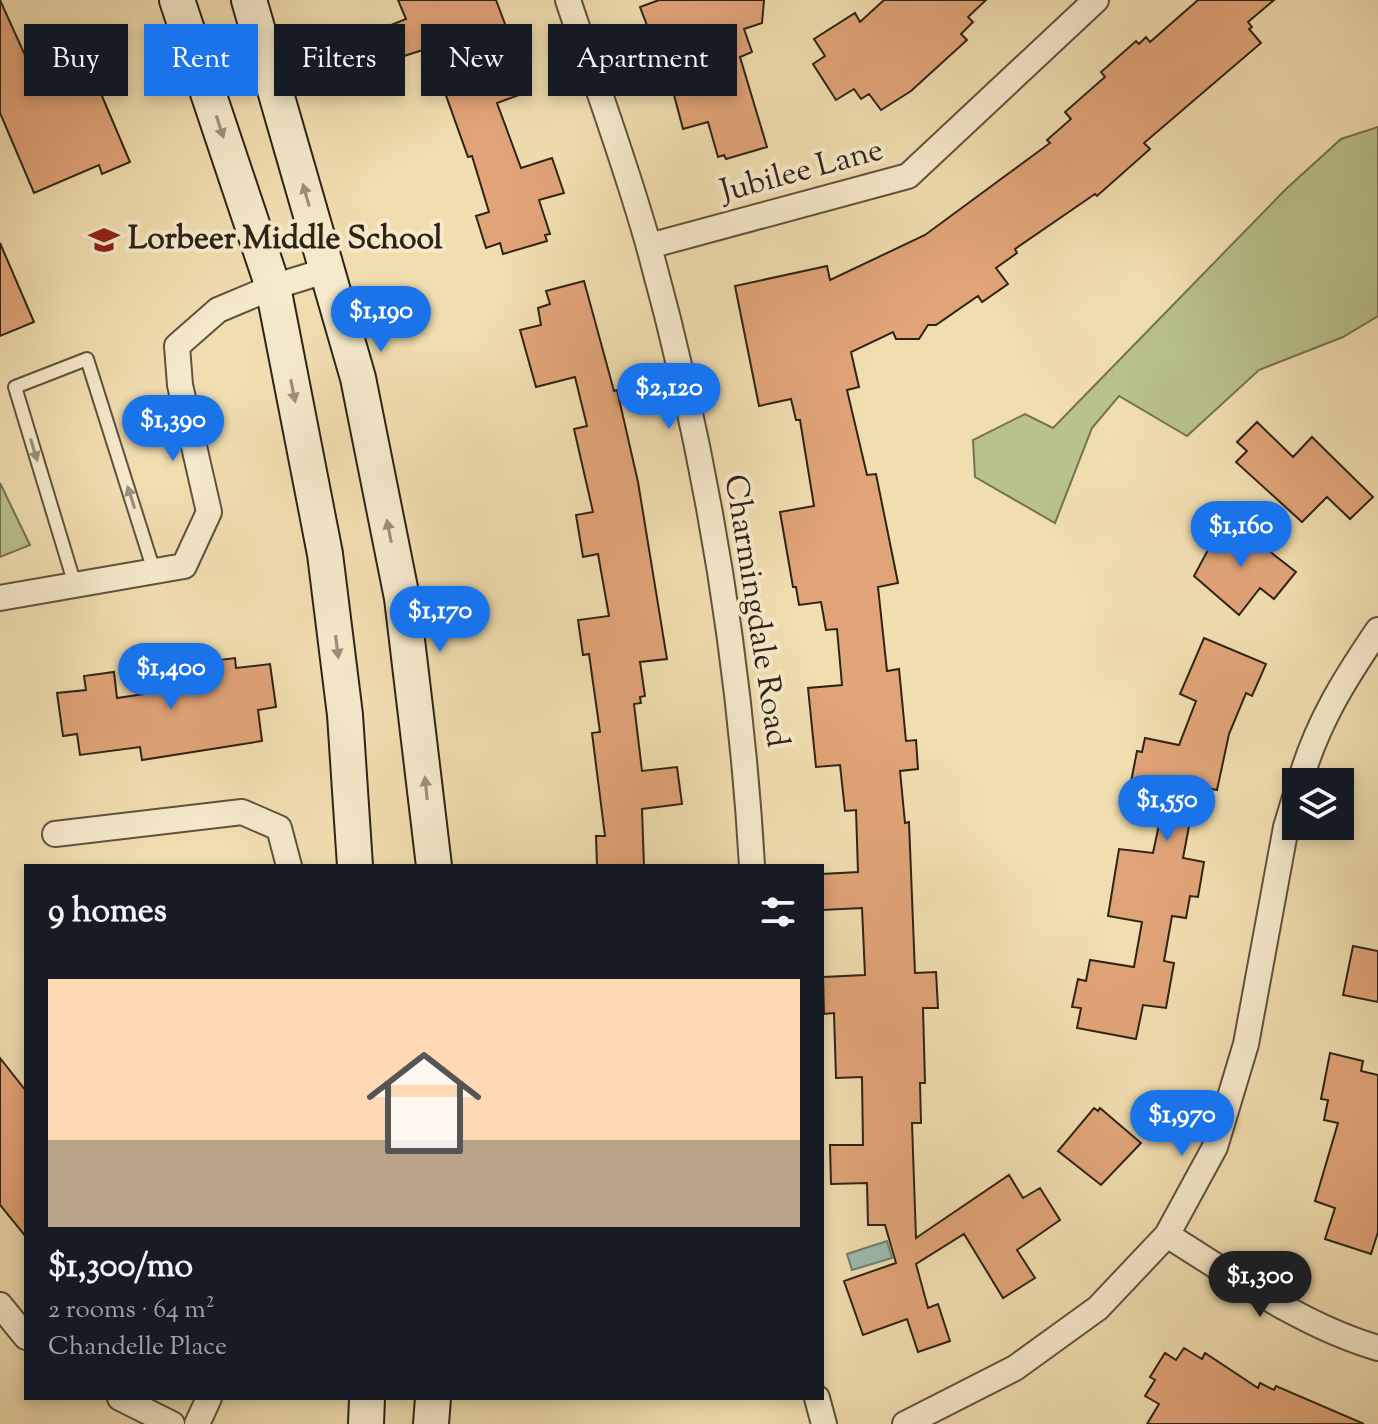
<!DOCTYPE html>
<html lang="en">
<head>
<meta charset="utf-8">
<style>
	:root { --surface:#171b24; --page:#242831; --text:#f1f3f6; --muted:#9ea1a6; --line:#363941; --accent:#1a73e8 }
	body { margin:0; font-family:"Sorts Mill Goudy",serif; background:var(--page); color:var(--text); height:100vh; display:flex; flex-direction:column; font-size:30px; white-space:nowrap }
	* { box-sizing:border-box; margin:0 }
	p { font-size:26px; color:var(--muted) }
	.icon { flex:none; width:44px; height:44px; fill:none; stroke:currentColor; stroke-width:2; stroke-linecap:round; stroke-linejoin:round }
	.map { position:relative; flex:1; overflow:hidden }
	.panel { position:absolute; left:24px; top:864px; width:800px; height:536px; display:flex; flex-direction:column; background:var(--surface); border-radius:0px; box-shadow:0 4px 12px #0003 }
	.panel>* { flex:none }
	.guide { position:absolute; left:24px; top:24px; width:800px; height:72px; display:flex; gap:16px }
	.tools { position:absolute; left:1282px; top:768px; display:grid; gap:16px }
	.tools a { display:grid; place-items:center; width:72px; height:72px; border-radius:0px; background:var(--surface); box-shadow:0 4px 12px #0003; font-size:40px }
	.price { position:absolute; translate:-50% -68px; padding:0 18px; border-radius:28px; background:var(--accent); color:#fff; font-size:26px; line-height:52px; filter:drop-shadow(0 2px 4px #0008) }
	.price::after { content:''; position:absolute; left:50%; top:48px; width:24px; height:18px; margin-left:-12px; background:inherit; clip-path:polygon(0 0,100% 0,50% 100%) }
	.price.current { background:#222; color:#fff }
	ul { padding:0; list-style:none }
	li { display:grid; align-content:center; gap:16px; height:424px; padding:0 24px }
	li+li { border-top:2px solid var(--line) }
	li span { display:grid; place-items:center; height:248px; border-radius:0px; color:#555 }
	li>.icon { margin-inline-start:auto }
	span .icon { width:144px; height:144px; fill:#fffc; stroke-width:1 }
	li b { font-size:34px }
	h2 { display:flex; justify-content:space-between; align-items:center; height:96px; padding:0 24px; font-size:34px }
	.tag { padding:0 28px; border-radius:0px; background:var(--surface); box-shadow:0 4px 12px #0003; font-size:28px; line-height:72px }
	.tag.current { background:var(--accent); color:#fff }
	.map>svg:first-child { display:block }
</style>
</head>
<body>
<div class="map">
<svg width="1378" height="1424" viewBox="0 0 1378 1424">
	<rect width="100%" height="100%" fill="#f1deb0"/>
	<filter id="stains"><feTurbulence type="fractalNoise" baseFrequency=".0025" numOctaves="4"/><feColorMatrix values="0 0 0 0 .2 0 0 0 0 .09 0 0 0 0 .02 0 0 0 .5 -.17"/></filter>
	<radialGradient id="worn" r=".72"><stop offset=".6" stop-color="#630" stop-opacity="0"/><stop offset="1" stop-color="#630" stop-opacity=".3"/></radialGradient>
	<path fill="#b9c18c" stroke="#747252" stroke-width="2" d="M1378,127V316L1343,337L1259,370L1187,436L1119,396L1092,428L1055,523L975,477L973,440L1025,414L1053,428L1286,189L1341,139Z
		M0,483L30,545L0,557Z"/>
	<path fill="#9bbbb1" stroke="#6f7e73" stroke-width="2" d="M887,1241L892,1258L852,1270L847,1254Z"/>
	<path fill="#e1a478" stroke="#2e2317" stroke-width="2" d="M0,0L38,84L88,63L130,162L102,174L99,165L34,193L0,113Z
		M398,0H496L530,91L497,103L521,168L552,158L564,193L539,200L550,234L545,235L547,241L503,254L500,243L486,248L476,216L489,212L472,156L468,157L429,48L404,56L391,25L406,19Z
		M659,0H764L762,23L744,29L752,52L740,57L767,147L726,159L724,155L718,157L708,122L683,129L674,95L707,86L687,29L653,41L640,7Z
		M884,0H986L968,17L973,22L961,34L967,40L911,91L881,110L869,94L861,99L854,89L836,100L813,64L825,56L814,39L855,13L860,22Z
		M1198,0H1274L1248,22L1252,27L1249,29L1261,43L1144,143L1150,149L1097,196L1095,194L1015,249L1017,253L996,268L1008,284L982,302L978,296L936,325H928L919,339H896L893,332L851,352L859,387L847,390L867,475L876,474L898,583L878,587L887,671L899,669L906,741L916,740L918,769L900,771L905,823L909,822L915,973L936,972L938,1008H923L925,1083H920L921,1123H912L916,1238L1009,1175L1023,1198L1040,1188L1060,1220L1017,1250L1035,1278L1003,1298L964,1234L916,1264L928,1308L938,1304L950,1341L918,1352L907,1319L863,1335L844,1281L896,1263L885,1225H868L867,1183L831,1184L830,1145H863L862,1077L836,1078L834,1013L824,1014L823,977L865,975L862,908L822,910V874L858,872L856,810L845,811L840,765L816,767L808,688L842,685L837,629L826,630L821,602L799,605L796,587H793L780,512L814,506L800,420H796L791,399L759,406L735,286L827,266L830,280L925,235L1050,143L1047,140L1071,119L1065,112L1105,77L1101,72L1136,41L1139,44L1146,37L1150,42Z
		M0,243L34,322L0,336Z
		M584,281L614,391L617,390L638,482L667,659L640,662L645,696L640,697L641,703L634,704L642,771L677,767L682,804L642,809L644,866H597L596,836H605L592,733L600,732L589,654L583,655L578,620L609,616L598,554L583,557L576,515L593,512L574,429L587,426L575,377L536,387L520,330L541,325L538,308L550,304L546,291Z
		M1257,422L1293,457L1312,437L1373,497L1350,519L1327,497L1302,522L1236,462L1247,451L1237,442Z
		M1224,520L1239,532L1242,530L1296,572L1274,599L1260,588L1239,615L1194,576Z
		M1204,638L1266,664L1252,696L1246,693L1229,734L1217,790L1212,789L1207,808L1193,805L1183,858L1204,862L1198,897L1190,896L1186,918L1172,916L1164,961L1174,963L1166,1008L1143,1005L1136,1039L1077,1028L1081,1008L1072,1007L1078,979L1086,981L1090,960L1134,967L1142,922L1108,916L1119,849L1153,853L1163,806L1133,800L1135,788L1130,787L1137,751L1142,752L1145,738L1179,745L1196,701L1180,694Z
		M235,658L236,668L270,664L276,707L258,710L262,741L142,760L140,747L80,755L77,734L63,736L57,693L86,690L84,676L114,672L117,698L165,691L162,671L213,665L212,661Z
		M1353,946L1378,951V1002L1343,995Z
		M1330,1053L1363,1061L1361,1071L1378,1075V1232L1371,1254L1325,1239L1335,1208L1315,1201L1338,1123L1324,1120L1328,1100L1321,1099Z
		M0,1058L26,1091V1237L0,1205Z
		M1094,1108L1098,1111L1100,1108L1141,1143L1101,1185L1058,1151Z
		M1184,1348L1202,1359L1205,1353L1258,1388L1260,1383L1274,1390L1276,1386L1364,1424H1147L1159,1404L1145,1396L1155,1380L1150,1377L1165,1353L1176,1360Z"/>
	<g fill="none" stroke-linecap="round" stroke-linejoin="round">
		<g stroke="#5f523d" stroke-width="16">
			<path id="lane" d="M75,585L15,387L87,359L154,571"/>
		</g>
		<g stroke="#5f523d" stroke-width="28">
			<path id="street" d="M568,0C595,82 626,164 649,247C705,449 740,657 752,866
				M649,246L908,176L1096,0
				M0,598L184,566L209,512L180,385L177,346L218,310L273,287L328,270
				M1300,782C1317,723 1344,680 1378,630
				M55,834L242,812L279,828L289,866
				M1167,1235C1233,1276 1302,1326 1378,1348
				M0,1305L26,1337
				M120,1398L172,1424
				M817,1398L824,1424
				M197,1424L209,1398
				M905,1424L1015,1368L1098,1308L1167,1235L1215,1147L1246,1044L1286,827L1296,794"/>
		</g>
		<g stroke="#2e2317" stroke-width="38">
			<path id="secondary" d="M177,0L273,287L325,554L345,715L355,866
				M249,0L358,378L402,598L434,866
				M366,1424L367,1398
				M431,1424L433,1398"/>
		</g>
		<use href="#lane" stroke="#f6eacc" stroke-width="12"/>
		<use href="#street" stroke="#f6eacc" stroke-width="24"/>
		<use href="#secondary" stroke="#f6eacc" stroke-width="34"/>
	</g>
	<defs><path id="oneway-solid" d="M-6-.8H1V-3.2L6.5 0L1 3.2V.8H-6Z" transform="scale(2)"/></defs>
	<g fill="#9c907b">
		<use href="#oneway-solid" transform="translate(220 127) rotate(72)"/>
		<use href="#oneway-solid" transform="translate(306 195) rotate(-106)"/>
		<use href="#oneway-solid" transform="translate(293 391) rotate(79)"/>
		<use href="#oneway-solid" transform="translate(34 450) rotate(73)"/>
		<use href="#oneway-solid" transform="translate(131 497) rotate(-108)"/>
		<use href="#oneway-solid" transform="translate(389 531) rotate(-101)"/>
		<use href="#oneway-solid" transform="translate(337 647) rotate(83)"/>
		<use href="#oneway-solid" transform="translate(426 788) rotate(-96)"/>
	</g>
	<defs>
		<g id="school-bare" transform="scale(2.4)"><path d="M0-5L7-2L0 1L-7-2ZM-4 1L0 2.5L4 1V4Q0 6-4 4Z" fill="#8f2418" stroke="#f6eacc" stroke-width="2.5" paint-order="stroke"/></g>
	</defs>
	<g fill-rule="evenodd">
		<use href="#school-bare" x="104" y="240"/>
	</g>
	<g text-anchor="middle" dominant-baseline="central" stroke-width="8" stroke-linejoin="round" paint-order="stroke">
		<g font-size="32" fill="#2e2317" stroke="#f6eacc">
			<text transform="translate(802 172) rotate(-15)">Jubilee Lane</text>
			<text transform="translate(755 611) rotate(81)">Charmingdale Road</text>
		</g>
		<g font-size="32" font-weight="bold" fill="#2e2317" stroke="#f6eacc" text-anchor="start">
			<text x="128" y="240">Lorbeer Middle School</text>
		</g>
	</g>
	<rect width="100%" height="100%" filter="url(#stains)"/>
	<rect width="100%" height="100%" fill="url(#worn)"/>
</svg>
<div class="tools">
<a><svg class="icon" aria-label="layers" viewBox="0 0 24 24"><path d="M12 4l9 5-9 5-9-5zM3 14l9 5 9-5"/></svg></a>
</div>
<b class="price" style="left:381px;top:354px">$1,190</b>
<b class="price" style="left:669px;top:431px">$2,120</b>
<b class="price" style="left:173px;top:463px">$1,390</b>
<b class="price" style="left:1241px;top:569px">$1,160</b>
<b class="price" style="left:440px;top:654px">$1,170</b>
<b class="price" style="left:171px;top:711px">$1,400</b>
<b class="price" style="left:1167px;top:843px">$1,550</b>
<b class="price" style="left:1182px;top:1158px">$1,970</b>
<b class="price current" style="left:1260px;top:1319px">$1,300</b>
<div class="guide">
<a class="tag">Buy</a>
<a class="tag current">Rent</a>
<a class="tag">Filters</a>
<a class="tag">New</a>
<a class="tag">Apartment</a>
</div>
<section class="panel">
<h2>9 homes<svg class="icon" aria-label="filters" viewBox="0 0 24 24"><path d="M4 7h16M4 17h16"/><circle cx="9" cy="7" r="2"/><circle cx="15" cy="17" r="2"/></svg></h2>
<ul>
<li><span style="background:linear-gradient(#ffd9b3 65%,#b9a48a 0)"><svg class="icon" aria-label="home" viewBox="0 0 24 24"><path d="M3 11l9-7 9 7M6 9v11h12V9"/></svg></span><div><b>$1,300/mo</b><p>2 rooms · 64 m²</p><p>Chandelle Place</p></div></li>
</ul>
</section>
</div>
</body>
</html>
